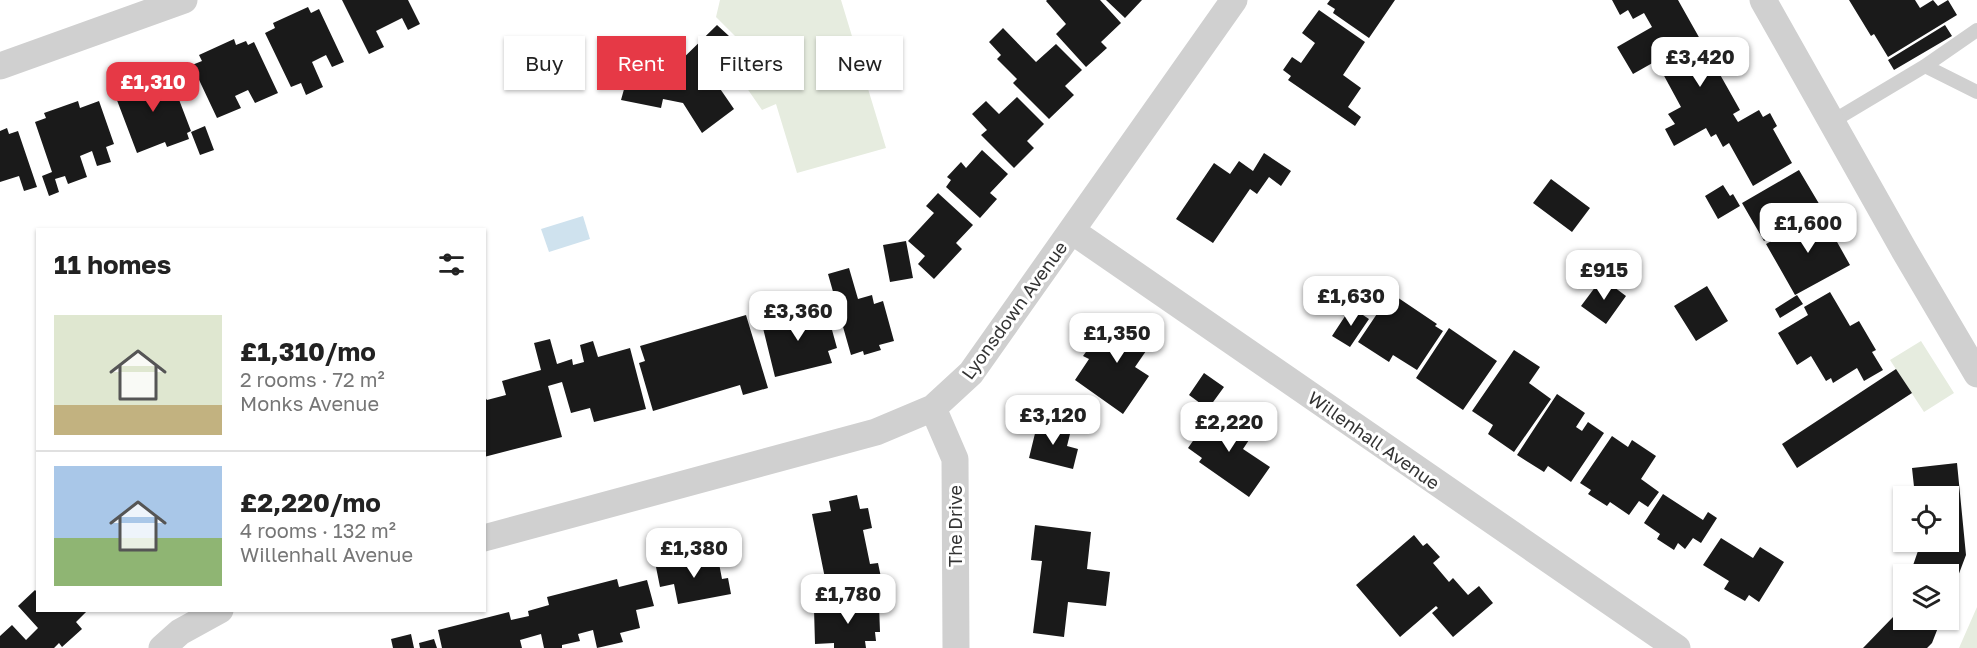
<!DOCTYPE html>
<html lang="en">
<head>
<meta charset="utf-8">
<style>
	:root { --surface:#fff; --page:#f2f2f2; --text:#222; --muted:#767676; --line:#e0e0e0; --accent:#e63946 }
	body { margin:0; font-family:"Golos Text",sans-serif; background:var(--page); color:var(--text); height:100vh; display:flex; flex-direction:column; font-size:22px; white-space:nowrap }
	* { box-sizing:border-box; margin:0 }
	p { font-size:20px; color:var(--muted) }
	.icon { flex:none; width:33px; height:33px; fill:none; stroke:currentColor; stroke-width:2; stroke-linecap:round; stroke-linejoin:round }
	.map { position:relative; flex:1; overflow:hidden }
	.panel { position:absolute; left:36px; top:228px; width:450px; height:384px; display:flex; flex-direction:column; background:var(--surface); border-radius:0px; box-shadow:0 2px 4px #0004 }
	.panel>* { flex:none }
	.banner { position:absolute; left:504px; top:36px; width:570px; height:54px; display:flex; gap:12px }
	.fabs { position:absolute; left:1893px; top:486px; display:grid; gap:12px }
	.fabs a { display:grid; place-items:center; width:66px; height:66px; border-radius:0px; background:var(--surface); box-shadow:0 2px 4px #0004; font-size:30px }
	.price { position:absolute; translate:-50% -51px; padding:0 14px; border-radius:12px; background:#fff; color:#222; font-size:20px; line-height:39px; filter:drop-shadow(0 2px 3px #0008) }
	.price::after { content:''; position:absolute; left:50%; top:36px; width:18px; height:14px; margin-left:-9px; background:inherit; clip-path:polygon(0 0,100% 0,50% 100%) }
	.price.selected { background:var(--accent); color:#fff }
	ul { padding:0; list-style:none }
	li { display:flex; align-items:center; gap:18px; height:150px; padding:0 18px }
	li+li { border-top:2px solid var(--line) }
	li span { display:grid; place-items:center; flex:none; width:168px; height:120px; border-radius:0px; color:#555 }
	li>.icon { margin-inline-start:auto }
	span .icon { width:72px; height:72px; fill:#fffc; stroke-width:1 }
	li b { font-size:26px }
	h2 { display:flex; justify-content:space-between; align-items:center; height:72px; padding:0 18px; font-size:26px }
	.tag { padding:0 21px; border-radius:0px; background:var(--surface); box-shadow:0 2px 4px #0004; font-size:21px; line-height:54px }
	.tag.selected { background:var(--accent); color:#fff }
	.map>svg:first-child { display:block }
</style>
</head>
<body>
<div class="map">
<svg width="1977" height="648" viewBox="0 0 1977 648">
	<rect width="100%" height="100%" fill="#fff"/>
	<path fill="#e6ecdf" d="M720,0H841L886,148L797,173L776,104L762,110L733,68L749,50L716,17Z
		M1921,341L1954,393L1924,412L1890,360Z
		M1977,607V648H1959Z"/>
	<path fill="#cfe2ee" d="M583,216L590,239L549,252L541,229Z"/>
	<path fill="#1a1a1a" d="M342,0H408L420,24L408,30L402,18L376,31L384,47L369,54Z
		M1047,0H1100L1121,23L1101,42L1107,48L1086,67L1056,34L1066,24L1046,1Z
		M1106,0H1142L1125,18Z
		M1330,0H1395L1369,38L1333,13L1335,9L1327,4Z
		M1612,0H1678L1740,110L1733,114L1738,122L1759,110L1763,117L1770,113L1777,126L1773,129L1792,163L1753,186L1729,143L1723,147L1716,134L1711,137L1706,128L1674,146L1665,129L1675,124L1668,114L1681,107L1656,61L1633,74L1617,47L1652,27L1644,13L1633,19L1628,10L1620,15Z
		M1849,0H1915L1920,8L1933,0L1938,6L1948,0L1957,15L1888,57L1874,34L1871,36Z
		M308,7L311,13L319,9L344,62L332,67L326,55L312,62L323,87L306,95L301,83L291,87L265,33L275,28L273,23Z
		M1319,10L1365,42L1343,75L1361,88L1348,107L1361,117L1355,126L1288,80L1291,76L1283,70L1292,57L1301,63L1315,43L1302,33Z
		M717,25L741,47L712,77L734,109L702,133L683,103L663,99L661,108L621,100L631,64L669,72Z
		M1945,25L1952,36L1894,70L1888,60Z
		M1003,28L1036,62L1056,44L1082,70L1065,86L1074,95L1049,119L1013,83L1017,79L997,59L1001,55L989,42Z
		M234,39L236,45L246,41L248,45L254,42L278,93L255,103L248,90L235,96L241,108L217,118L192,65L202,61L199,55Z
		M158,72L160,80L170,76L191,131L187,133L189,139L167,147L165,142L137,153L115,95L126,91L124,85Z
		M1017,97L1044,124L1027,141L1034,148L1014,168L981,135L987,130L972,114L986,101L999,114Z
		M78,101L80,108L99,101L114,144L106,147L111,162L97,166L92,151L80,156L87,177L68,184L65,176L55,179L59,192L49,196L42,176L52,172L35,122L46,118L44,113Z
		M205,126L214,150L200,155L191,132Z
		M7,128L9,134L18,131L37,187L24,191L19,176L0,182V131Z
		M982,150L1008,174L990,193L997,199L980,218L946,187L951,180L947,177L961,162L966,168Z
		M1264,153L1291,171L1281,186L1269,177L1257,194L1250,189L1213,243L1176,219L1214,163L1230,174L1239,161L1253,171Z
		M1799,170L1821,207L1764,241L1742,203Z
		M1551,179L1590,208L1572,232L1533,203Z
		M1723,185L1730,196L1733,194L1740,206L1718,219L1705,196Z
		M938,193L973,225L956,243L962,249L934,279L918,264L925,256L908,241L934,213L926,206Z
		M1823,213L1832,229L1825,233L1827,236L1832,233L1850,265L1795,295L1766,244Z
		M906,241L913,278L890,282L883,245Z
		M849,268L858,299L872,295L874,304L883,301L894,341L879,345L881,350L864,355L863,351L851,355L828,274Z
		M1602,278L1626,296L1606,324L1581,306Z
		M1707,286L1728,321L1696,341L1674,306Z
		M1830,292L1850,326L1859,321L1876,350L1872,352L1883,370L1864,381L1857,368L1833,383L1831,378L1826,381L1811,356L1797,365L1778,333L1808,315L1804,307Z
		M1391,293L1437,324L1435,326L1443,331L1417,370L1393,355L1389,362L1358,342Z
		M1797,295L1803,304L1780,318L1775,309Z
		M1351,307L1369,319L1350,347L1332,336Z
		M811,308L815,323L829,319L837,348L828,351L832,363L775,377L761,320Z
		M1125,313L1157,335L1135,367L1149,376L1123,414L1075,380L1089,359L1083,356L1096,338L1104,343Z
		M746,315L768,388L743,395L740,385L653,411L639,363L645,361L640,346Z
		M1449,328L1497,361L1463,410L1416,378Z
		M550,339L557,364L572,359L573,365L584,362L580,345L593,341L598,357L630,348L646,409L594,422L590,408L571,413L562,382L548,386L562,437L484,457V396L487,400L506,395L502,381L541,370L534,343Z
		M1514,350L1540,367L1529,383L1551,399L1514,452L1488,434L1493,425L1472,411Z
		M1896,369L1912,393L1797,468L1782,444Z
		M1204,373L1224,387L1208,409L1189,395Z
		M1557,394L1585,413L1576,427L1582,431L1588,422L1604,433L1571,482L1548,466L1544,472L1517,455Z
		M1214,411L1227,421L1231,415L1255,431L1243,449L1270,467L1249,497L1199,462L1202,458L1188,448Z
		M1038,421L1071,430L1067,446L1078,449L1073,469L1029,458Z
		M1612,436L1628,447L1632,440L1656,456L1641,479L1659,492L1648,507L1639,501L1629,515L1610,502L1607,506L1588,494L1591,490L1580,483Z
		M1957,463L1966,555L1949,600L1948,574H1910L1919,548V542H1948V496H1915L1912,468Z
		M1663,494L1703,520L1708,512L1717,518L1701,543L1693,538L1685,549L1678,543L1674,550L1657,539L1660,534L1644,523Z
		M857,495L860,509L868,508L872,528L863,530L870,564L878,563L883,587L829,598L812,514L831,511L829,501Z
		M1035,525L1091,532L1087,569L1110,572L1106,606L1068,602L1064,637L1033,633L1042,561L1031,560Z
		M1414,535L1423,546L1427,543L1440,557L1433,563L1449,582L1453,578L1468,595L1479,586L1493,603L1453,637L1432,613L1438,608L1436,606L1400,637L1356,585Z
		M1721,538L1753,558L1760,547L1784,562L1759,602L1749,595L1745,601L1724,589L1729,581L1703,565Z
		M691,554L693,563L718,558L722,579L728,578L731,594L678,604L674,584L660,587L656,567L670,565L668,559Z
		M617,579L619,587L647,580L654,606L636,610L640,628L620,633L623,642L597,648L593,630L578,634L580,641L562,645V648H544L541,634L520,640L522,648H442L438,630L509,612L511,620L529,616L528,611L549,605L547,597Z
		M35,590L38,593V610H88L76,622L82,629L62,647L59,643L54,648H0V636L12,625L26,640L38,628L18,606Z
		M1903,592L1904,620H1941L1932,643L1927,648H1863L1894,616Z
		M859,599H873V604H879L880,632H875L876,641H865L866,648H834V643L815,644L814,609H824V606H859Z
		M411,634L414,648H393L391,639Z
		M434,639L437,648H420L419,643Z"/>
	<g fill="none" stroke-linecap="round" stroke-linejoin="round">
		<path stroke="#d0d0d0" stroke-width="14" d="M1925,66L1977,92
			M1833,121L1925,66L1977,30"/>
		<path stroke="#d0d0d0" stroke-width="27" d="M1763,0L1904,250L1977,374
			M0,66L184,0
			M1072,231L1677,648
			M933,408L955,459L956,648
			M484,538L876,432L933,408L971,373L1234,0
			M162,648L180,632L220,610"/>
	</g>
	<g text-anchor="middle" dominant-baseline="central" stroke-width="6" stroke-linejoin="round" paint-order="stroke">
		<g font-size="18" fill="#333" stroke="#fff">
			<text transform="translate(1014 310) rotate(-54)">Lyonsdown Avenue</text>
			<text transform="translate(1374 440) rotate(35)">Willenhall Avenue</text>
			<text transform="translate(955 526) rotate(-90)">The Drive</text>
		</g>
	</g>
</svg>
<div class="fabs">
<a><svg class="icon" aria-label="locate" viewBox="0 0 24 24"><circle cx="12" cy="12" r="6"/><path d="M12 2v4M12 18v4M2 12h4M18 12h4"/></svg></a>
<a><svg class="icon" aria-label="layers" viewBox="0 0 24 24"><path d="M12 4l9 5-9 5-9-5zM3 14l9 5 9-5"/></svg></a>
</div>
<b class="price" style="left:1700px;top:88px">£3,420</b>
<b class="price selected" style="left:153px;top:113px">£1,310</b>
<b class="price" style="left:1808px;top:254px">£1,600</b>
<b class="price" style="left:1604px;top:301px">£915</b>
<b class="price" style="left:1351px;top:327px">£1,630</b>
<b class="price" style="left:798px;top:342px">£3,360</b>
<b class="price" style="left:1117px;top:364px">£1,350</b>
<b class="price" style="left:1053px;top:446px">£3,120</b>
<b class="price" style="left:1229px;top:453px">£2,220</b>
<b class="price" style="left:694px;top:579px">£1,380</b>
<b class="price" style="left:848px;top:625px">£1,780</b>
<div class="banner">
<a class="tag">Buy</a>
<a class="tag selected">Rent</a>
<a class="tag">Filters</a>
<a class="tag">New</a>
</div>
<section class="panel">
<h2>11 homes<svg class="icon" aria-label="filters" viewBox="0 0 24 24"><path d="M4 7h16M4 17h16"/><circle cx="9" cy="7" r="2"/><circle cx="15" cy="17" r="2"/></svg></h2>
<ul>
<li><span style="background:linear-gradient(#dfe7d0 75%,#c2b280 0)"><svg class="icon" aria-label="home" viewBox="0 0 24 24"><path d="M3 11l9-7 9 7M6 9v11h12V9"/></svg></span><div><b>£1,310/mo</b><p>2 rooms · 72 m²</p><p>Monks Avenue</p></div></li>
<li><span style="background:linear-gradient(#a9c7e8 60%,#8fb573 0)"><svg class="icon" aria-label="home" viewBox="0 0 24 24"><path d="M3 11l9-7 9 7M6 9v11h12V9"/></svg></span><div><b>£2,220/mo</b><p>4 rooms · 132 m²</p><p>Willenhall Avenue</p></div></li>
</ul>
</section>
</div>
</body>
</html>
